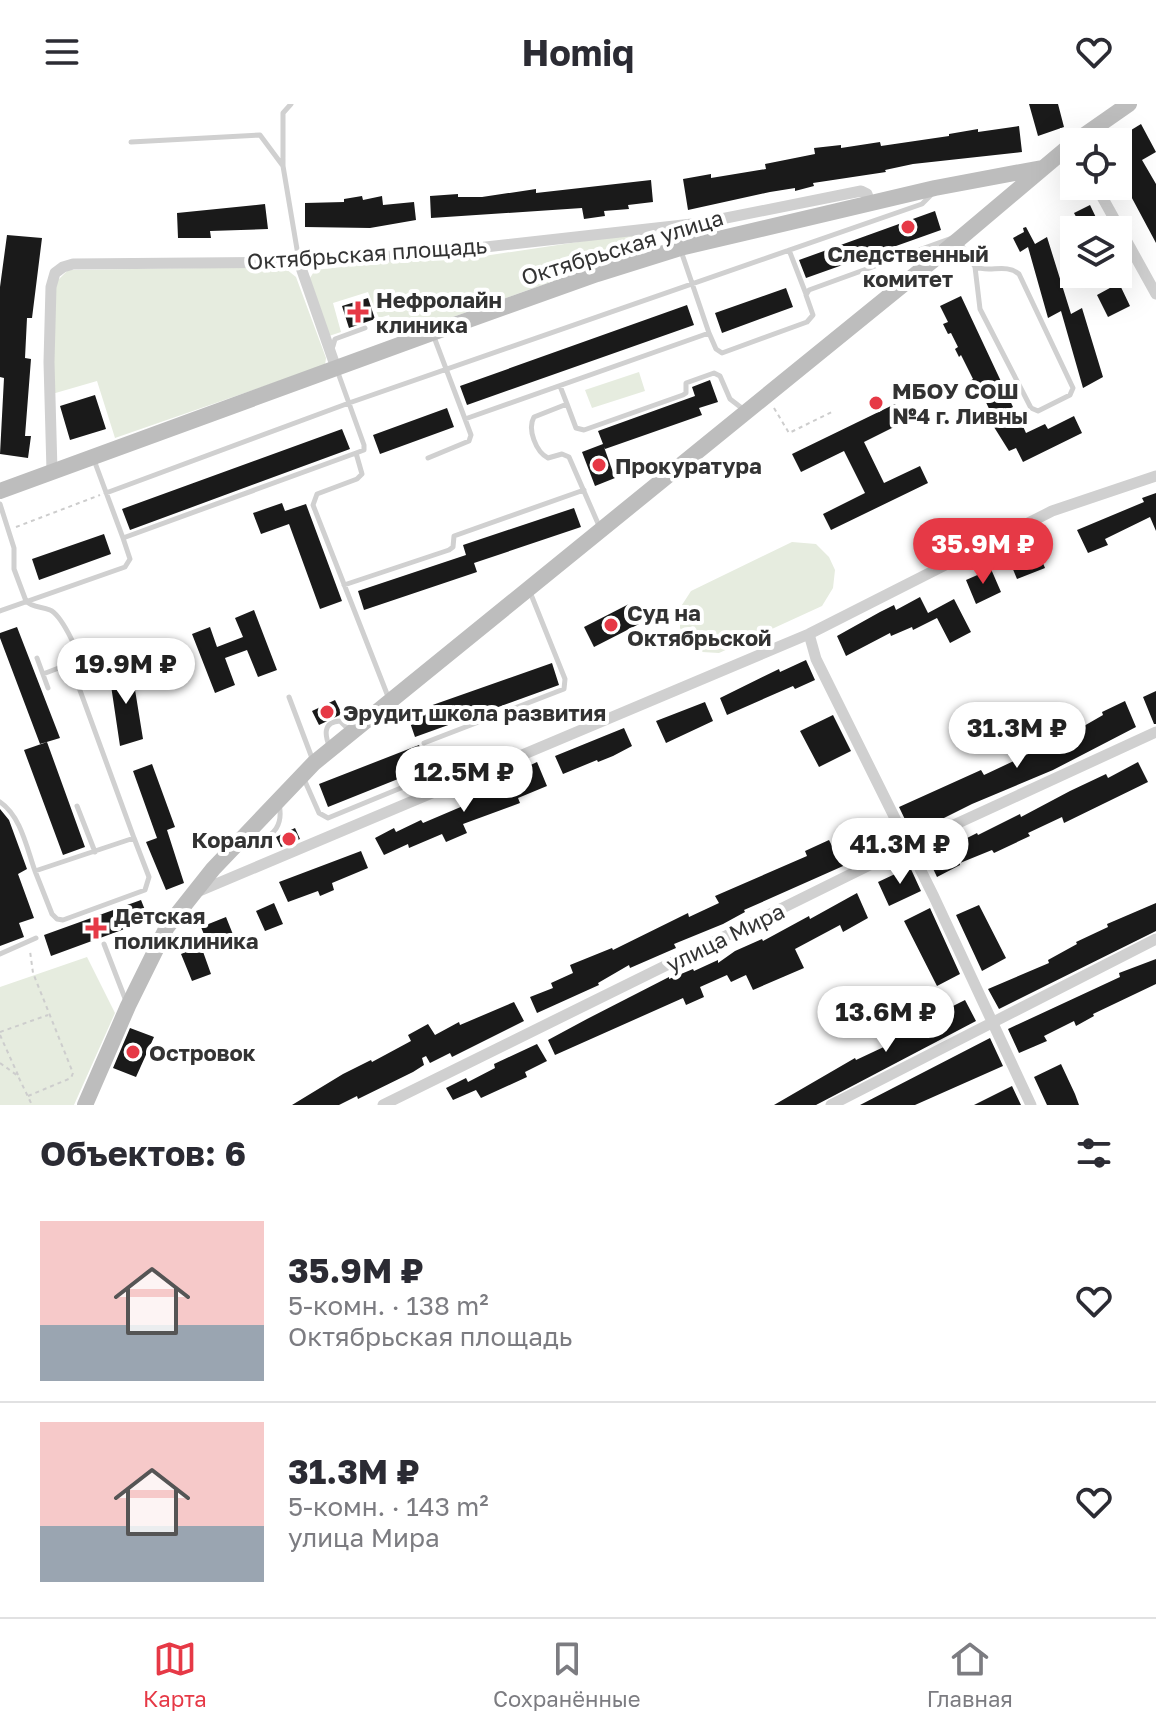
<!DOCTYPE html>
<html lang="ru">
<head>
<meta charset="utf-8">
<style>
	:root { --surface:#fff; --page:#f2f2f3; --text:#2b2b33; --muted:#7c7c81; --line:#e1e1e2; --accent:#e63946 }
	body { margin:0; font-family:"Golos Text",sans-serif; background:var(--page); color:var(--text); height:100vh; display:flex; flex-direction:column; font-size:30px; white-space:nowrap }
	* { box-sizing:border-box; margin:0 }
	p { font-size:26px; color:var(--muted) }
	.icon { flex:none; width:44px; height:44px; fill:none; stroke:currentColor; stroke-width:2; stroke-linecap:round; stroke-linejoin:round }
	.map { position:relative; height:1001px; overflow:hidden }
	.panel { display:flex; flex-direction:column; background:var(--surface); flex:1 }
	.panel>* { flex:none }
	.tools { position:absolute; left:1060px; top:24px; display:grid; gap:16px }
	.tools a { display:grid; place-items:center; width:72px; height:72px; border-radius:0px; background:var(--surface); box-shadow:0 8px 32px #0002; font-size:40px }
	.price { position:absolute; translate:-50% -68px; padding:0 18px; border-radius:28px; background:#fff; color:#222; font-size:26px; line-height:52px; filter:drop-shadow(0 2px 4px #0008) }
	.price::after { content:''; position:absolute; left:50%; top:48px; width:24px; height:18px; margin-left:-12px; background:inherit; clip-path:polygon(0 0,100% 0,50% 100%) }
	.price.selected { background:var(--accent); color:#fff }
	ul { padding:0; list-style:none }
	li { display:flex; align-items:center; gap:24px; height:200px; padding:0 40px }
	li+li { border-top:2px solid var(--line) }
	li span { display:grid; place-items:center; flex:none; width:224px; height:160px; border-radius:0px; color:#555 }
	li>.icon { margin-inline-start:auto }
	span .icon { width:96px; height:96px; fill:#fffc; stroke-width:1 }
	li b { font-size:34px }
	h2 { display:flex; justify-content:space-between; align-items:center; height:96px; padding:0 40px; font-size:34px }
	header { display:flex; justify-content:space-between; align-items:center; height:104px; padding:0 40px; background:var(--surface); font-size:36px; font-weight:700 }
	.menu { display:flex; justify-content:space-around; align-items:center; height:112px; border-top:2px solid var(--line); background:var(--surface); font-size:22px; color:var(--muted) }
	.menu a { display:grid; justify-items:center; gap:4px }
	.menu .selected { color:var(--accent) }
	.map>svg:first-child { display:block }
</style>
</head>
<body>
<header><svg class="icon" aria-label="menu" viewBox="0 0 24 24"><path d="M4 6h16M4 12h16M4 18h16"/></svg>Homiq<svg class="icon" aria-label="heart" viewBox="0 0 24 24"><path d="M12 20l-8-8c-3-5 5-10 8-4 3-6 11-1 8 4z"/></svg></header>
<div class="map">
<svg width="1156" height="1001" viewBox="0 0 1156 1001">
	<rect width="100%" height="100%" fill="#fff"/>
	<path fill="#e6ecdf" d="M631,130L634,132L609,157L397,233L389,211L379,214L368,188L333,199L341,228L329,232L310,174L315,166L386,158L464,155Z
		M274,163L286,165L296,173L326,254L325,261L115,334L97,277L52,290L54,180L68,166Z
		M639,268L645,287L592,304L585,286Z
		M792,438L816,440L829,453L835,466L833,484L822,502L719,549L702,548L689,540L680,524V504L691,487Z
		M87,853L115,909L74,1001H0V883Z"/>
	<path fill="#1a1a1a" d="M1029,0H1058L1064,23L1038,32Z
		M1141,20L1156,48L1142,56L1156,80V139L1118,68V34Z
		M1019,22L1022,48L913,60L885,66L886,68L813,79L814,82L795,87V84L770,88L688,106L683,75L711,70V74L766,65L765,60L815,50L814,44L841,41V44L880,38L881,42L949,32V30L978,25V28Z
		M651,76L653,98L628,101L629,105L604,107L605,112L584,115L582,104L431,114L430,92L458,90V93H482L536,85V89Z
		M362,92L363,96L382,92L383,101L414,98L416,116L370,124L305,123V99L344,98V95Z
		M265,100L268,125L210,127L211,134H178L177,109Z
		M1090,101L1102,126H1083L1074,109Z
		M935,107L941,126L806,174L799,156Z
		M1026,123L1035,140L1047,133L1071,210L1082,204L1103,273L1083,284L1061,207L1048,214L1028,143L1020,148L1013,134L1024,128L1023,124Z
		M7,131L42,134L32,214H27L25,254L31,255L25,332H31L28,354L0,350L4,274L0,273V183Z
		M1119,179L1130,202L1108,213L1097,191Z
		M786,184L793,203L722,229L715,209Z
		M961,192L1013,303L1009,305L1017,320L1021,318L1026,329L1045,320L1048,325L1074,312L1082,329L1023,358L1016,344L1009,347L989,315L993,313L982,290L978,293L970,277L973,275L961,251L959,253L955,245L958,243L951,229L948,230L943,220L948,218L940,202Z
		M368,194L375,215L349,224L342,202Z
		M687,201L694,221L467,301L460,282Z
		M710,276L718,298L699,304L702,311L605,345L604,343L615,374L595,382L582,348L603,340L598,327L695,292L692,283Z
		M95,291L106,325L70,336L60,302Z
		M895,300L904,318L864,338L884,379L920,362L928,379L831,426L823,410L865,389L844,347L801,368L792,350Z
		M447,304L454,323L380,350L373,331Z
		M342,325L350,345L130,426L122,405Z
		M1156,389V427L1150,413L1105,435L1108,441L1088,449L1077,426L1144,398L1142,394Z
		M282,399L285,407L306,400L342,497L320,505L289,420L261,430L253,409Z
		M574,404L581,423L474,459L477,468L364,506L358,487L466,451L463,441Z
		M104,430L111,450L39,476L32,455Z
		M1035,440L1045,464L1017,475L1007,451Z
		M991,465L1001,488L976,500L966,476Z
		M920,493L928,509L954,495L971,528L950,539L937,514L913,526L912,523L891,532L890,529L846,552L837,532L880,508L894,501L896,506Z
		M629,500L639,520L594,543L584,523Z
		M254,506L277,566L258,573L247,546L225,554L235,581L215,589L192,530L210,523L217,543L243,533L235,514Z
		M17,523L60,634L40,640L0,534V529Z
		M806,556L815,576L795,585L793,582L727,611L720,594L779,565L780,568Z
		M552,559L559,581L415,633L407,610Z
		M131,561L143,635L120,642L109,568Z
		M1156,587V620H1154L1143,593Z
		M335,596L342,610L319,621L312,607Z
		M1125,597L1136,623L1053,666L972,700L912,730L899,703L981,666L984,671L1018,655L1077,626L1103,611L1102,608Z
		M705,598L713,617L666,639L656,617Z
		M833,611L851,647L819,663L800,627Z
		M624,624L632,642L613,652L598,658L597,656L563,670L555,652Z
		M47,638L85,743L63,751L24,646Z
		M419,641L428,663L328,703L319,680Z
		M537,658L547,682L518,694L520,699L463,720L467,729L446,738L442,730L409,744L408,740L384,751L375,734L394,724L396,728L421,716L423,719L463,702L462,699L478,692L479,694L523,674L520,666Z
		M1138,658L1148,678L1064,719L1062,713L1028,729L1030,732L994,749L992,746L960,759V761L937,773L926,750L951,737L953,741L977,729L978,731L1020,710L1021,713L1070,687L1106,670L1108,674Z
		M152,660L175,723L167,726L184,779L166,786L146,738L157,734L133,667Z
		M0,705L9,716L27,765L18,770L34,814L19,819L24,833L0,842Z
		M886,719L895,739L744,806L745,808L723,820L674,840L676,844L630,864L629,861L598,879L599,881L537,909L530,893L553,884L551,879L573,869L570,861L612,844L613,846L688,809L689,813L719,799L715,792L807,752L805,747L829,736L833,744Z
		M295,724L300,735L281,743L276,733Z
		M361,747L368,764L332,779L334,786L320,792L318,787L288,798L279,778Z
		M910,763L921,787L889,802L878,778Z
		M857,789L868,814L843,828L840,821L795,845L804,864L753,886L746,871L731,878L727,871L700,883L704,893L686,901L683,894L555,951L548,936L587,915L669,873V875L693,865L694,867L718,856V859L735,847L762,835L763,837L809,812L810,815Z
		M141,796L149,816L51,852L44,831Z
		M274,799L283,820L265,827L256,807Z
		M1156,799V827L999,905L988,885L1049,859L1048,856L1077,840L1076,838L1108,823L1107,820Z
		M979,801L1006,854L982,867L956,811Z
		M930,804L960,870L937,882L904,817Z
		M226,813L234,833L209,843L201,823Z
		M201,842L211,870L192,877L181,850Z
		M1156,855V880L1093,910L1094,912L1076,922L1074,917L1044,932L1047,937L1019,949L1008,925L1120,873L1119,869Z
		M965,896L976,917L816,1001H774L855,954L856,956L888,941L886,937L911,925L907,916L936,902L939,909Z
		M514,898L524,917L452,953L450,949L430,959L426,952L422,954L424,961L413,968L358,995L357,992L339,1001H292L343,970L371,956L372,958L411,937L408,931L428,920L435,931L459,918L460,921Z
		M130,924L154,933L136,973L113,964Z
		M990,934L1003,962L915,1001H860Z
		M537,940L547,957L525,968L527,973L481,994L476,986L453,996L446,984L466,974L468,978L495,964L494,960Z
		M1061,960L1075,990L1079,1001H1047L1034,973Z
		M1012,982L1021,1001H974Z"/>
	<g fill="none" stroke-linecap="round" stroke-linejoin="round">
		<path stroke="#cdcdcd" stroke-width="2" stroke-dasharray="4 4" stroke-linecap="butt" d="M774,304L789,329L832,308
			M16,423L100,391
			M0,928L48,911
			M0,931L18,971
			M0,959L18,972L32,1001
			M28,992L71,974L73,969L33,869L30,847"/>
		<path stroke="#d0d0d0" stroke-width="5" d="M291,0L283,9V62L299,157
			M131,38L260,31L283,62
			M961,140L975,163L980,205L1031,304L1038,307L1070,291L1073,284L1019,170C1006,159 990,169 975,163
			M789,146L806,190
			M681,147L709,229
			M434,233L465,315L709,229L716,245L722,249L807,218L813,211L806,191L809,186L952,134
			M333,242L335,235L365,224
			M337,266L364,341V346L356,349L362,370L357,375L317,390L313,401L389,595
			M560,282L567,300
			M428,354L469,337L471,331L465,315
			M94,356L123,434
			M106,389L349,299L922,100L931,91
			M0,400L14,444V465L26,497C33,504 41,502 50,506C60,510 80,547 78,558C78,562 74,565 74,570L134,734L35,767C27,745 21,712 0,698
			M600,424L569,353L562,350L548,354C536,348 527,325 534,313L567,300L576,324L584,326L683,291L686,289V279L714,269L720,272L730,295L743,305
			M344,481L449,446L453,443L454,432L584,386
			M0,507L125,463L130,455L123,434L356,349
			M37,554L48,584
			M43,570L77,557
			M289,593L312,654
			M424,639L564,585L565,575L530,488
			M330,644C325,632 322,618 340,617L349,626
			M304,675L319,709L328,714L430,672
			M77,702L95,748
			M240,742L255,743C273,730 284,723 279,700
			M35,767L52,810L57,815L63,816L145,786L149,773L134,734
			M104,840L126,897
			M0,850L36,834"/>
		<path stroke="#d0d0d0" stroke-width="11" d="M1096,82L1156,190
			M299,158L336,264
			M52,367L49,258L51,183L55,169L63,163L73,160L299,158L423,150L701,119L861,87L867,90L870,99
			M809,530L816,555L934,793L1031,1001
			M197,788L809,530L1052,407L1156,372
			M383,1001L908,742L1156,628
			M831,1001L1156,835"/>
		<path stroke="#bdbdbd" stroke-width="16" d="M0,387L432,229L597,170L680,144L935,84L1042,64
			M85,1001L128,902L167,823L213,765L314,659L958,136L1073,39L1129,0"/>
	</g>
	<g fill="#e63946" stroke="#fff" stroke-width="3">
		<circle cx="908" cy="123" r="8"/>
		<path d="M354 196h8v8h8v8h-8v8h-8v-8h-8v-8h8z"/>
		<circle cx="876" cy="299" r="8"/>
		<circle cx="599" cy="361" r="8"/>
		<circle cx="611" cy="521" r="8"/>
		<circle cx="327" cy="608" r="8"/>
		<circle cx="289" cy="735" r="8"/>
		<path d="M92 812h8v8h8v8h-8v8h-8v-8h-8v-8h8z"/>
		<circle cx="133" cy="948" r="8"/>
	</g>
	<g text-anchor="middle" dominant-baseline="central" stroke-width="8" stroke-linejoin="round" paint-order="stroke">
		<g font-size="22" fill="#333" stroke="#fff">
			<text transform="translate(622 143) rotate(-17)">Октябрьская улица</text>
			<text transform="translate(367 149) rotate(-4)">Октябрьская площадь</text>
			<text transform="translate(725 833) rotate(-26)">улица Мира</text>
		</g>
		<g font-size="22" font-weight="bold" fill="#333" stroke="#fff" text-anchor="start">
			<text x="908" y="149" text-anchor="middle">Следственный<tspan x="908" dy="25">комитет</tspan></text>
			<text x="376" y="195">Нефролайн<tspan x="376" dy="25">клиника</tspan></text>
			<text x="892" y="286">МБОУ СОШ<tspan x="892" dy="25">№4 г. Ливны</tspan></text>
			<text x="615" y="361">Прокуратура</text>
			<text x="627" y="508">Суд на<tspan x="627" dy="25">Октябрьской</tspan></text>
			<text x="343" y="608">Эрудит школа развития</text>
			<text x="273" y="735" text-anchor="end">Коралл</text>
			<text x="114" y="811">Детская<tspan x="114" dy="25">поликлиника</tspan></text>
			<text x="149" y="948">Островок</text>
		</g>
	</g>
</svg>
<div class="tools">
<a><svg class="icon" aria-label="locate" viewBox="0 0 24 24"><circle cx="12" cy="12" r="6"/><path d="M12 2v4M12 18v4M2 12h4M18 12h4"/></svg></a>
<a><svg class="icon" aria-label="layers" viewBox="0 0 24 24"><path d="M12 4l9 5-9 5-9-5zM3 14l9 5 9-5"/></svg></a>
</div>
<b class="price selected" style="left:983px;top:482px">35.9M ₽</b>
<b class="price" style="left:126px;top:602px">19.9M ₽</b>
<b class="price" style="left:1017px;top:666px">31.3M ₽</b>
<b class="price" style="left:464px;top:710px">12.5M ₽</b>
<b class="price" style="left:900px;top:782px">41.3M ₽</b>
<b class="price" style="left:886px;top:950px">13.6M ₽</b>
</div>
<section class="panel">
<h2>Объектов: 6<svg class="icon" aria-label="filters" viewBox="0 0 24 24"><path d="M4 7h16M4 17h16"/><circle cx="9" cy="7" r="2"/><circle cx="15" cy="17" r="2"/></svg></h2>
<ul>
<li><span style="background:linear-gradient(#f6c9c9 65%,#9aa5b1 0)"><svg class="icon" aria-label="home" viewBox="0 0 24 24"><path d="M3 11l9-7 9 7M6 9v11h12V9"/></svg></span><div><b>35.9M ₽</b><p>5-комн. · 138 m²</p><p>Октябрьская площадь</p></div><svg class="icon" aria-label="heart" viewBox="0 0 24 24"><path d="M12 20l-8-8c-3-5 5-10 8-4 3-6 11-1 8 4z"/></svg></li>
<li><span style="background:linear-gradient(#f6c9c9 65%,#9aa5b1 0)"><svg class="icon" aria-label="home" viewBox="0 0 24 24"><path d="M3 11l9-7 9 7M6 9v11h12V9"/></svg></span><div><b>31.3M ₽</b><p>5-комн. · 143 m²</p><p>улица Мира</p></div><svg class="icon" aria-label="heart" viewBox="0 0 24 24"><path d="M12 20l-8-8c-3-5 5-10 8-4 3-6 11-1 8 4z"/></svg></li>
</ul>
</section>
<nav class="menu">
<a class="selected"><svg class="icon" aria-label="map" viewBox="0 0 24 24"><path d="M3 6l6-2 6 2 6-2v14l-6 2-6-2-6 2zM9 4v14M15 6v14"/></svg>Карта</a>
<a><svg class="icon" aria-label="saved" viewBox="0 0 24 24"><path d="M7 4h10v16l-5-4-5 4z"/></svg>Сохранённые</a>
<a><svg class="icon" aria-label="home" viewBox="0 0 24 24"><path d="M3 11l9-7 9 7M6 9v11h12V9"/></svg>Главная</a>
</nav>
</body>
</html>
